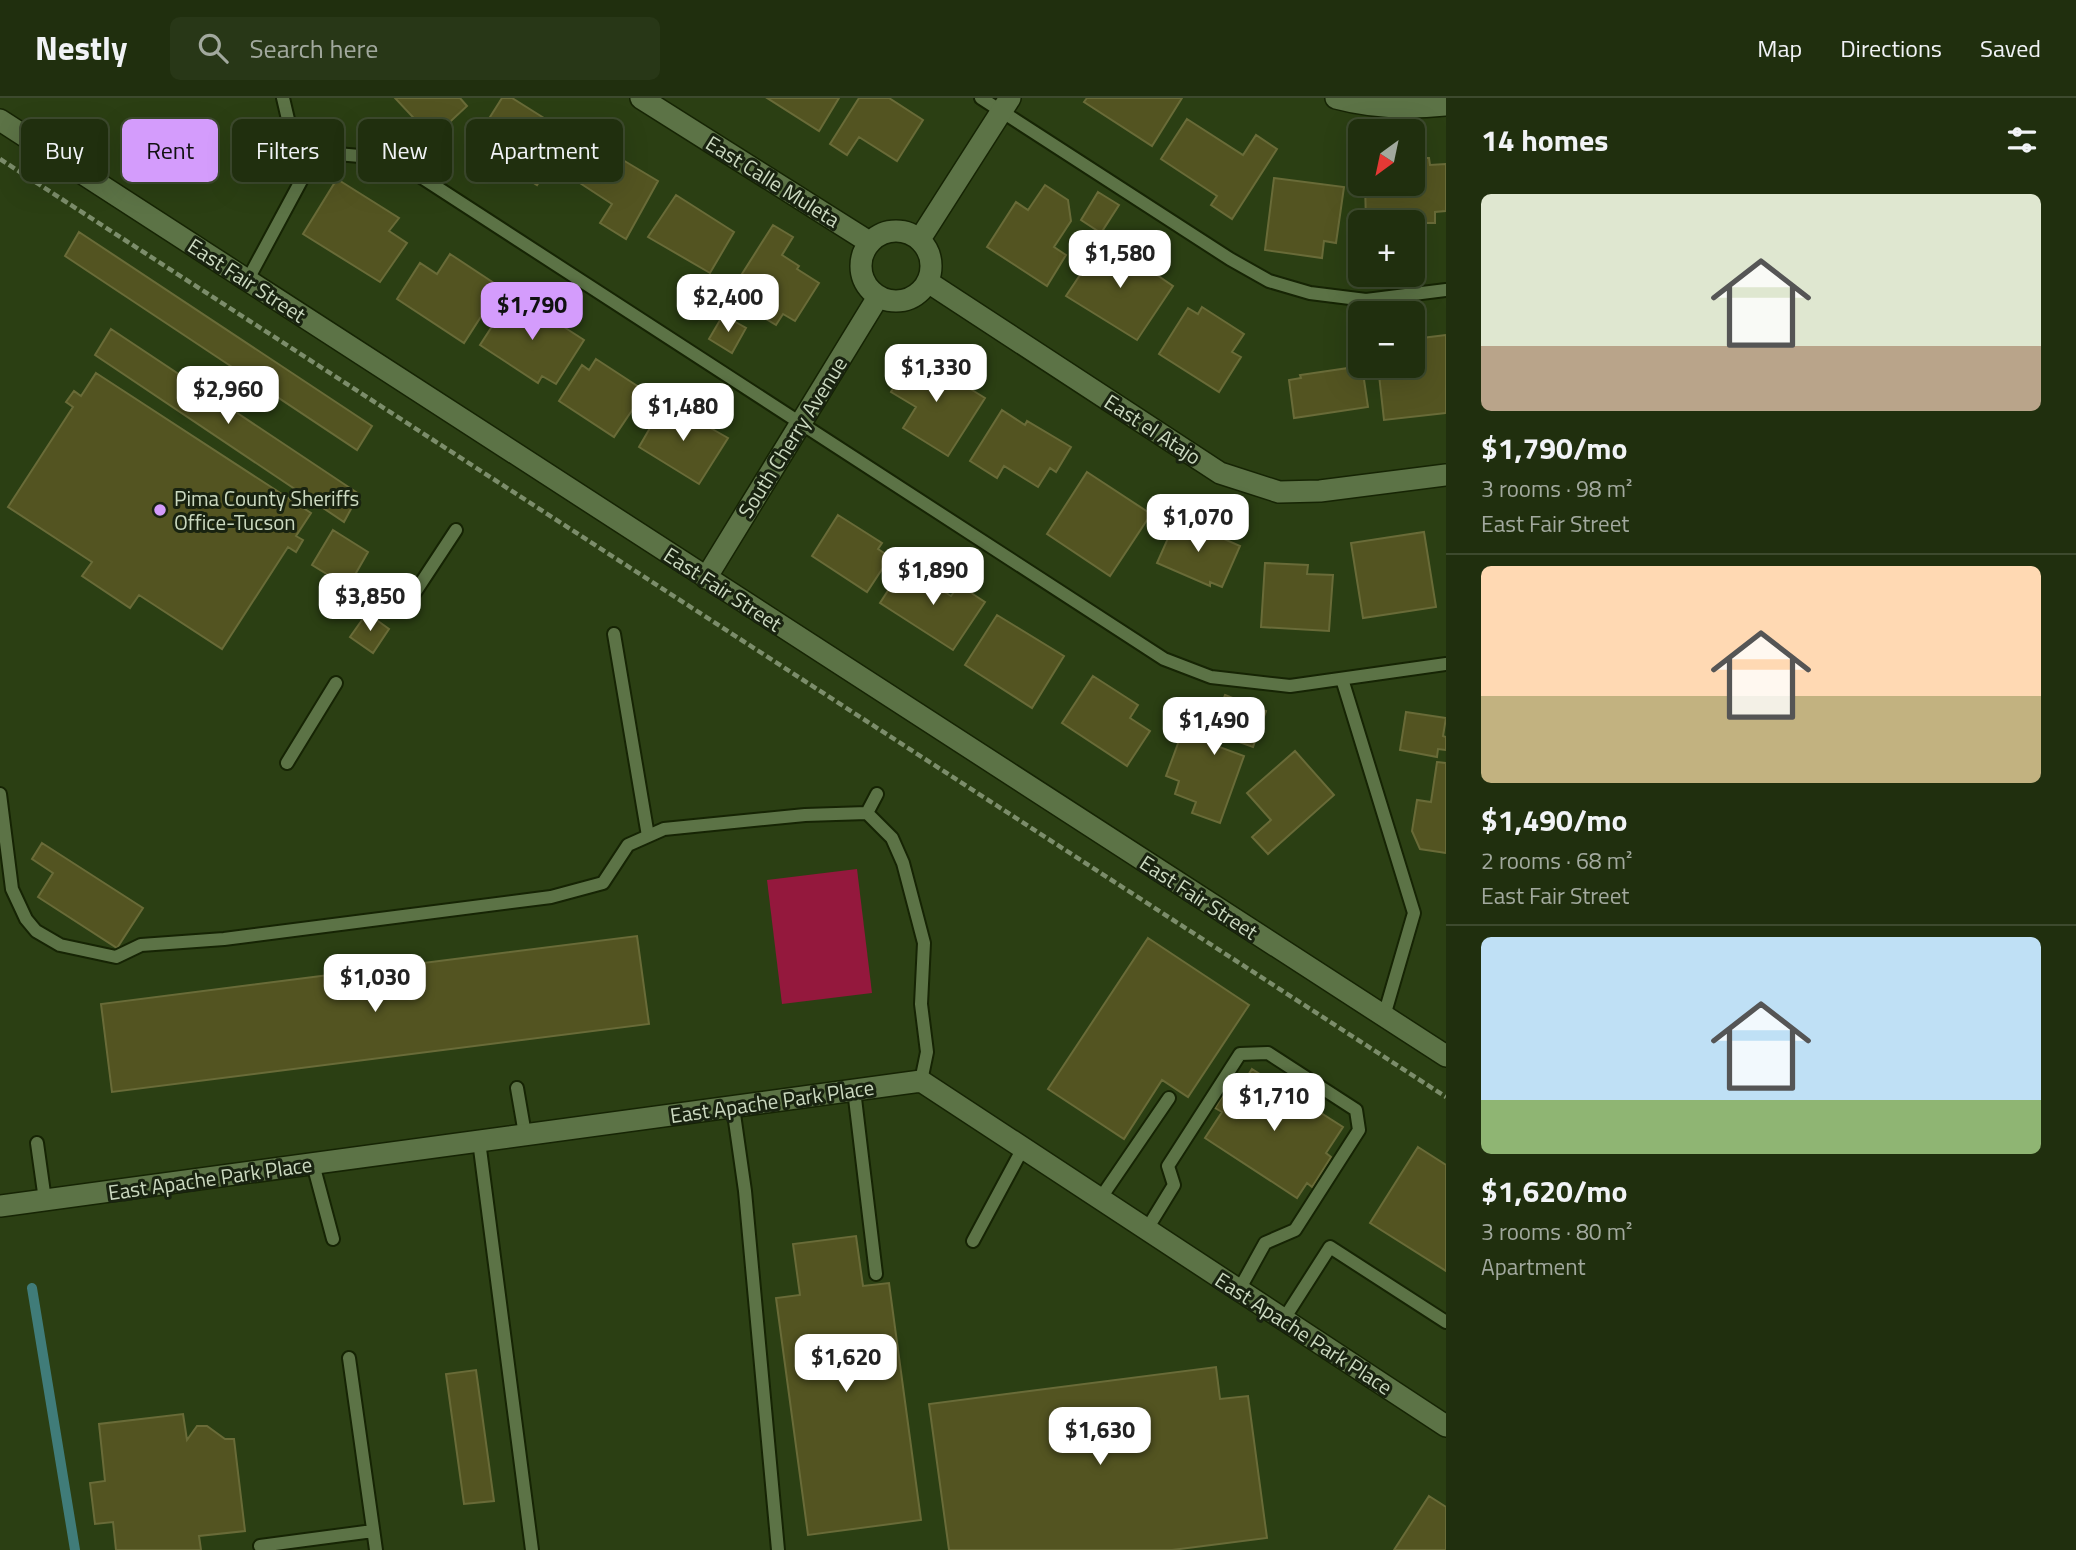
<!DOCTYPE html>
<html lang="en">
<head>
<meta charset="utf-8">
<style>
	:root { --surface:#202f0e; --page:#283717; --text:#f1f3f6; --muted:#a2a99e; --line:#3d4a2e; --accent:#d49cfc }
	body { margin:0; font-family:"Titillium Web",sans-serif; background:var(--page); color:var(--text); height:100vh; display:flex; flex-direction:column; font-size:26px; white-space:nowrap }
	* { box-sizing:border-box; margin:0 }
	p { font-size:23px; color:var(--muted) }
	.icon { flex:none; width:38px; height:38px; fill:none; stroke:currentColor; stroke-width:2; stroke-linecap:round; stroke-linejoin:round }
	.map { position:relative; flex:1; overflow:hidden }
	.drawer { display:flex; flex-direction:column; background:var(--surface); width:630px }
	.drawer>* { flex:none }
	.top-card { position:absolute; left:21px; top:21px; width:665px; height:63px; display:flex; gap:14px }
	.needle { width:46px; rotate:213deg }
	.tools { position:absolute; left:1348px; top:21px; display:grid; gap:14px }
	.tools a { display:grid; place-items:center; width:77px; height:77px; border-radius:10px; background:var(--surface); box-shadow:0 7px 28px #0002,0 0 0 2px var(--line); font-size:35px }
	.price { position:absolute; translate:-50% -60px; padding:0 16px; border-radius:14px; background:#fff; color:#222; font-size:23px; line-height:46px; filter:drop-shadow(0 2px 4px #0008) }
	.price::after { content:''; position:absolute; left:50%; top:42px; width:21px; height:16px; margin-left:-10px; background:inherit; clip-path:polygon(0 0,100% 0,50% 100%) }
	.price.current { background:var(--accent); color:#111 }
	ul { padding:0; list-style:none }
	li { display:grid; align-content:center; gap:14px; height:371px; padding:0 35px }
	li+li { border-top:2px solid var(--line) }
	li span { display:grid; place-items:center; height:217px; border-radius:10px; color:#555 }
	li>.icon { margin-inline-start:auto }
	span .icon { width:126px; height:126px; fill:#fffc; stroke-width:1 }
	li b { font-size:30px }
	h2 { display:flex; justify-content:space-between; align-items:center; height:84px; padding:0 35px; font-size:30px }
	.pill { padding:0 24px; border-radius:10px; background:var(--surface); box-shadow:0 7px 28px #0002,0 0 0 2px var(--line); font-size:24px; line-height:63px }
	.pill.current { background:var(--accent); color:#111 }
	header { display:flex; align-items:center; gap:42px; box-sizing:border-box; height:98px; padding:0 35px; background:var(--surface); border-bottom:2px solid var(--line) }
	header strong { font-size:33px }
	nav { display:flex; gap:38px; margin-inline-start:auto; font-size:24px }
	.search { width:490px; height:63px; background:var(--page); display:flex; align-items:center; gap:18px; box-sizing:border-box; padding:0 24px; border-radius:10px; color:var(--muted); font-size:26px }
	main { display:flex; flex:1; min-height:0 }
	.map>svg:first-child { display:block }
</style>
</head>
<body>
<header>
<strong>Nestly</strong>
<div class="search"><svg class="icon" aria-label="search" viewBox="0 0 24 24"><circle cx="10" cy="10" r="6"/><path d="M15 15l6 6"/></svg>Search here</div>
<nav><a>Map</a><a>Directions</a><a>Saved</a></nav>
</header>
<main>
<div class="map">
<svg width="1446" height="1452" viewBox="0 0 1446 1452">
	<rect width="100%" height="100%" fill="#2b3f13"/>
	<path fill="#94183d" d="M857,771L872,895L782,906L767,782Z"/>
	<g fill="none" stroke-linecap="round" stroke-linejoin="round">
		<path stroke="#407c79" stroke-width="10" d="M32,1190L75,1452"/>
	</g>
	<path fill="#535421" stroke="#696b38" stroke-width="2" d="M395,0H460L467,8L436,37L427,29L424,31Z
		M502,0H512L579,42L566,62L557,56L537,87L473,46Z
		M767,0H839L819,33Z
		M859,0H889L923,22L897,63L859,39L847,57L830,46Z
		M1087,0H1182L1152,48L1084,4Z
		M1187,21L1243,57L1256,37L1277,51L1232,121L1211,107L1217,98L1161,61Z
		M586,40L658,83L626,141L600,125L612,106L566,76Z
		M1412,60H1429L1430,67L1446,66V113L1435,114V125H1421V143H1412V124H1366L1365,86H1412Z
		M1274,80L1344,89L1336,145L1324,143L1322,160L1265,152Z
		M337,81L399,120L389,133L407,145L380,184L303,136Z
		M1045,87L1068,102L1071,123L1054,149L1066,157L1047,188L987,149L1016,104L1028,112Z
		M1098,94L1119,107L1101,135L1081,122Z
		M676,97L734,134L710,175L648,139Z
		M773,127L793,139L782,157L799,168L797,171L819,185L795,223L783,216L776,227L728,198Z
		M79,134L372,328L357,352L65,158Z
		M1104,141L1173,188L1137,242L1066,198Z
		M450,156L500,189L464,245L397,201L420,165L437,176Z
		M513,196L584,242L556,286L542,278L538,285L480,247Z
		M1202,209L1244,236L1232,254L1241,259L1219,294L1159,256L1188,210L1198,216Z
		M723,217L746,230L732,255L709,241Z
		M111,231L359,396L344,424L95,257Z
		M1446,237V315L1384,322L1378,268H1412L1414,241Z
		M914,256L985,300L948,358L903,330L916,309L891,294Z
		M596,261L645,293L614,339L559,303L582,267L589,272Z
		M1362,268L1368,309L1294,320L1289,282L1301,280L1300,277Z
		M96,275L311,415L296,438L303,442L296,454L288,449L222,551L139,497L130,510L82,478L92,464L8,409L73,309L66,304L74,293L81,298Z
		M665,304L728,340L699,386L639,349Z
		M1002,312L1025,327L1027,323L1071,349L1056,374L1050,370L1038,389L1004,368L997,380L970,363Z
		M1087,374L1151,416L1110,478L1047,436Z
		M838,417L882,445L878,451L890,459L867,494L812,458Z
		M1177,420L1240,448L1222,489L1210,484V488L1157,465Z
		M333,432L368,454L348,489L312,467Z
		M1424,434L1436,509L1363,520L1351,445Z
		M1265,465L1308,467L1307,476L1333,477L1329,533L1261,529Z
		M904,468L951,498L959,487L985,504L953,552L880,505Z
		M367,515L389,531L373,555L350,539Z
		M997,517L1064,558L1032,610L965,567Z
		M1093,578L1138,607L1130,620L1150,633L1127,668L1062,625Z
		M1225,597L1266,613L1253,649L1217,636L1214,647L1244,658L1220,725L1192,715L1196,704L1175,696L1179,683L1166,678L1187,621L1213,630Z
		M1406,614L1446,620L1443,638L1446,639V652L1438,651L1437,659L1400,652Z
		M1295,653L1334,697L1268,756L1252,739L1271,722L1247,695Z
		M1437,664L1446,665V755L1420,751L1412,733L1417,702L1431,704Z
		M42,745L143,810L117,850L38,799L53,775L32,761Z
		M637,838L649,926L112,994L101,906Z
		M1148,840L1249,907L1188,999L1162,982L1124,1041L1048,991Z
		M1252,971L1343,1029L1326,1055L1331,1059L1312,1089L1307,1085L1297,1100L1205,1040L1222,1014L1215,1010L1229,988L1238,993Z
		M1418,1049L1446,1067V1173L1370,1125Z
		M856,1138L863,1188L889,1185L921,1422L808,1437L776,1200L800,1197L793,1146Z
		M1216,1269L1220,1301L1248,1298L1267,1440L1172,1452H949L929,1306Z
		M476,1272L494,1403L464,1406L446,1276Z
		M183,1316L187,1342L197,1328H207L225,1341H234L245,1433L199,1438L201,1452H116L113,1424L95,1426L90,1385L105,1383L99,1326Z
		M1429,1398L1446,1409V1452H1394Z"/>
	<g fill="none" stroke-linecap="round" stroke-linejoin="round">
		<g stroke="#162404" stroke-width="16">
			<path id="lane" d="M981,0L1230,161L1269,183L1310,195L1366,202L1446,192
				M302,81L326,55L371,59L415,75L1164,561L1211,579L1290,588L1446,566
				M247,183L302,81L283,0
				M404,511L456,432
				M614,536L648,738
				M1342,581L1414,815L1384,918
				M287,665L336,585
				M0,696L12,791L26,821L36,833L60,847L116,859L141,847L224,841L551,799L603,785L628,747L664,731L805,717L867,715L892,740L903,765L924,845L921,906L927,954L921,983
				M867,715L877,696
				M517,990L525,1036
				M854,992L876,1176
				M733,1009L745,1093L778,1452
				M479,1043L532,1452
				M37,1045L45,1102
				M313,1066L333,1141
				M1100,1101L1169,1000
				M1147,1131L1174,1087L1168,1068L1240,956L1268,955L1356,1012L1359,1032L1295,1132L1265,1145L1239,1192
				M973,1143L1023,1050
				M1284,1221L1330,1149L1446,1224
				M349,1260L376,1452
				M260,1448L373,1433"/>
		</g>
		<g stroke="#162404" stroke-width="24">
			<path id="street" d="M641,0L869,144
				M1336,0C1373,10 1408,11 1446,7
				M0,22L1446,958
				M861 168a35 35 0 1 1 70 0a35 35 0 1 1-70 0Z
				M920,141L1010,0
				M928,184L1220,375L1279,394L1320,393L1446,377
				M706,480L878,199
				M0,1108L921,983L1446,1328"/>
		</g>
		<path stroke="#7c8d6b" stroke-width="4.5" stroke-dasharray="7 3.5" stroke-linecap="butt" d="M0,61L1446,999"/>
		<use href="#lane" stroke="#5c7346" stroke-width="12"/>
		<use href="#street" stroke="#5c7346" stroke-width="21"/>
	</g>
	<circle fill="#d49cfc" stroke="#192310" stroke-width="2.5" cx="160" cy="412" r="7"/>
	<g text-anchor="middle" dominant-baseline="central" stroke-width="6" stroke-linejoin="round" paint-order="stroke">
		<g font-size="21" fill="#cbd9c0" stroke="#192310">
			<text transform="translate(773 83) rotate(32)">East Calle Muleta</text>
			<text transform="translate(247 182) rotate(33)">East Fair Street</text>
			<text transform="translate(1153 331) rotate(33)">East el Atajo</text>
			<text transform="translate(792 339) rotate(-58)">South Cherry Avenue</text>
			<text transform="translate(723 491) rotate(33)">East Fair Street</text>
			<text transform="translate(1199 799) rotate(33)">East Fair Street</text>
			<text transform="translate(772 1003) rotate(-8)">East Apache Park Place</text>
			<text transform="translate(210 1080) rotate(-8)">East Apache Park Place</text>
			<text transform="translate(1304 1235) rotate(33)">East Apache Park Place</text>
		</g>
		<g font-size="21" fill="#cbd9c0" stroke="#192310" text-anchor="start">
			<text x="174" y="400">Pima County Sheriffs<tspan x="174" dy="24">Office-Tucson</tspan></text>
		</g>
	</g>
</svg>
<div class="tools">
<a><svg class="needle" viewBox="-14 -14 28 28"><path d="M0-13l5 13h-10z" fill="#e53935"/><path d="M0 13l5-13h-10z" fill="#a2a99e"/></svg></a>
<a>+</a>
<a>−</a>
</div>
<b class="price" style="left:1120px;top:192px">$1,580</b>
<b class="price" style="left:728px;top:236px">$2,400</b>
<b class="price current" style="left:532px;top:244px">$1,790</b>
<b class="price" style="left:936px;top:306px">$1,330</b>
<b class="price" style="left:228px;top:328px">$2,960</b>
<b class="price" style="left:683px;top:345px">$1,480</b>
<b class="price" style="left:1198px;top:456px">$1,070</b>
<b class="price" style="left:933px;top:509px">$1,890</b>
<b class="price" style="left:370px;top:535px">$3,850</b>
<b class="price" style="left:1214px;top:659px">$1,490</b>
<b class="price" style="left:375px;top:916px">$1,030</b>
<b class="price" style="left:1274px;top:1035px">$1,710</b>
<b class="price" style="left:846px;top:1296px">$1,620</b>
<b class="price" style="left:1100px;top:1369px">$1,630</b>
<div class="top-card">
<a class="pill">Buy</a>
<a class="pill current">Rent</a>
<a class="pill">Filters</a>
<a class="pill">New</a>
<a class="pill">Apartment</a>
</div>
</div>
<section class="drawer">
<h2>14 homes<svg class="icon" aria-label="filters" viewBox="0 0 24 24"><path d="M4 7h16M4 17h16"/><circle cx="9" cy="7" r="2"/><circle cx="15" cy="17" r="2"/></svg></h2>
<ul>
<li><span style="background:linear-gradient(#dfe7d0 70%,#b9a48a 0)"><svg class="icon" aria-label="home" viewBox="0 0 24 24"><path d="M3 11l9-7 9 7M6 9v11h12V9"/></svg></span><div><b>$1,790/mo</b><p>3 rooms · 98 m²</p><p>East Fair Street</p></div></li>
<li><span style="background:linear-gradient(#ffd9b3 60%,#c2b280 0)"><svg class="icon" aria-label="home" viewBox="0 0 24 24"><path d="M3 11l9-7 9 7M6 9v11h12V9"/></svg></span><div><b>$1,490/mo</b><p>2 rooms · 68 m²</p><p>East Fair Street</p></div></li>
<li><span style="background:linear-gradient(#bfe0f5 75%,#8fb573 0)"><svg class="icon" aria-label="home" viewBox="0 0 24 24"><path d="M3 11l9-7 9 7M6 9v11h12V9"/></svg></span><div><b>$1,620/mo</b><p>3 rooms · 80 m²</p><p>Apartment</p></div></li>
</ul>
</section>
</main>
</body>
</html>
